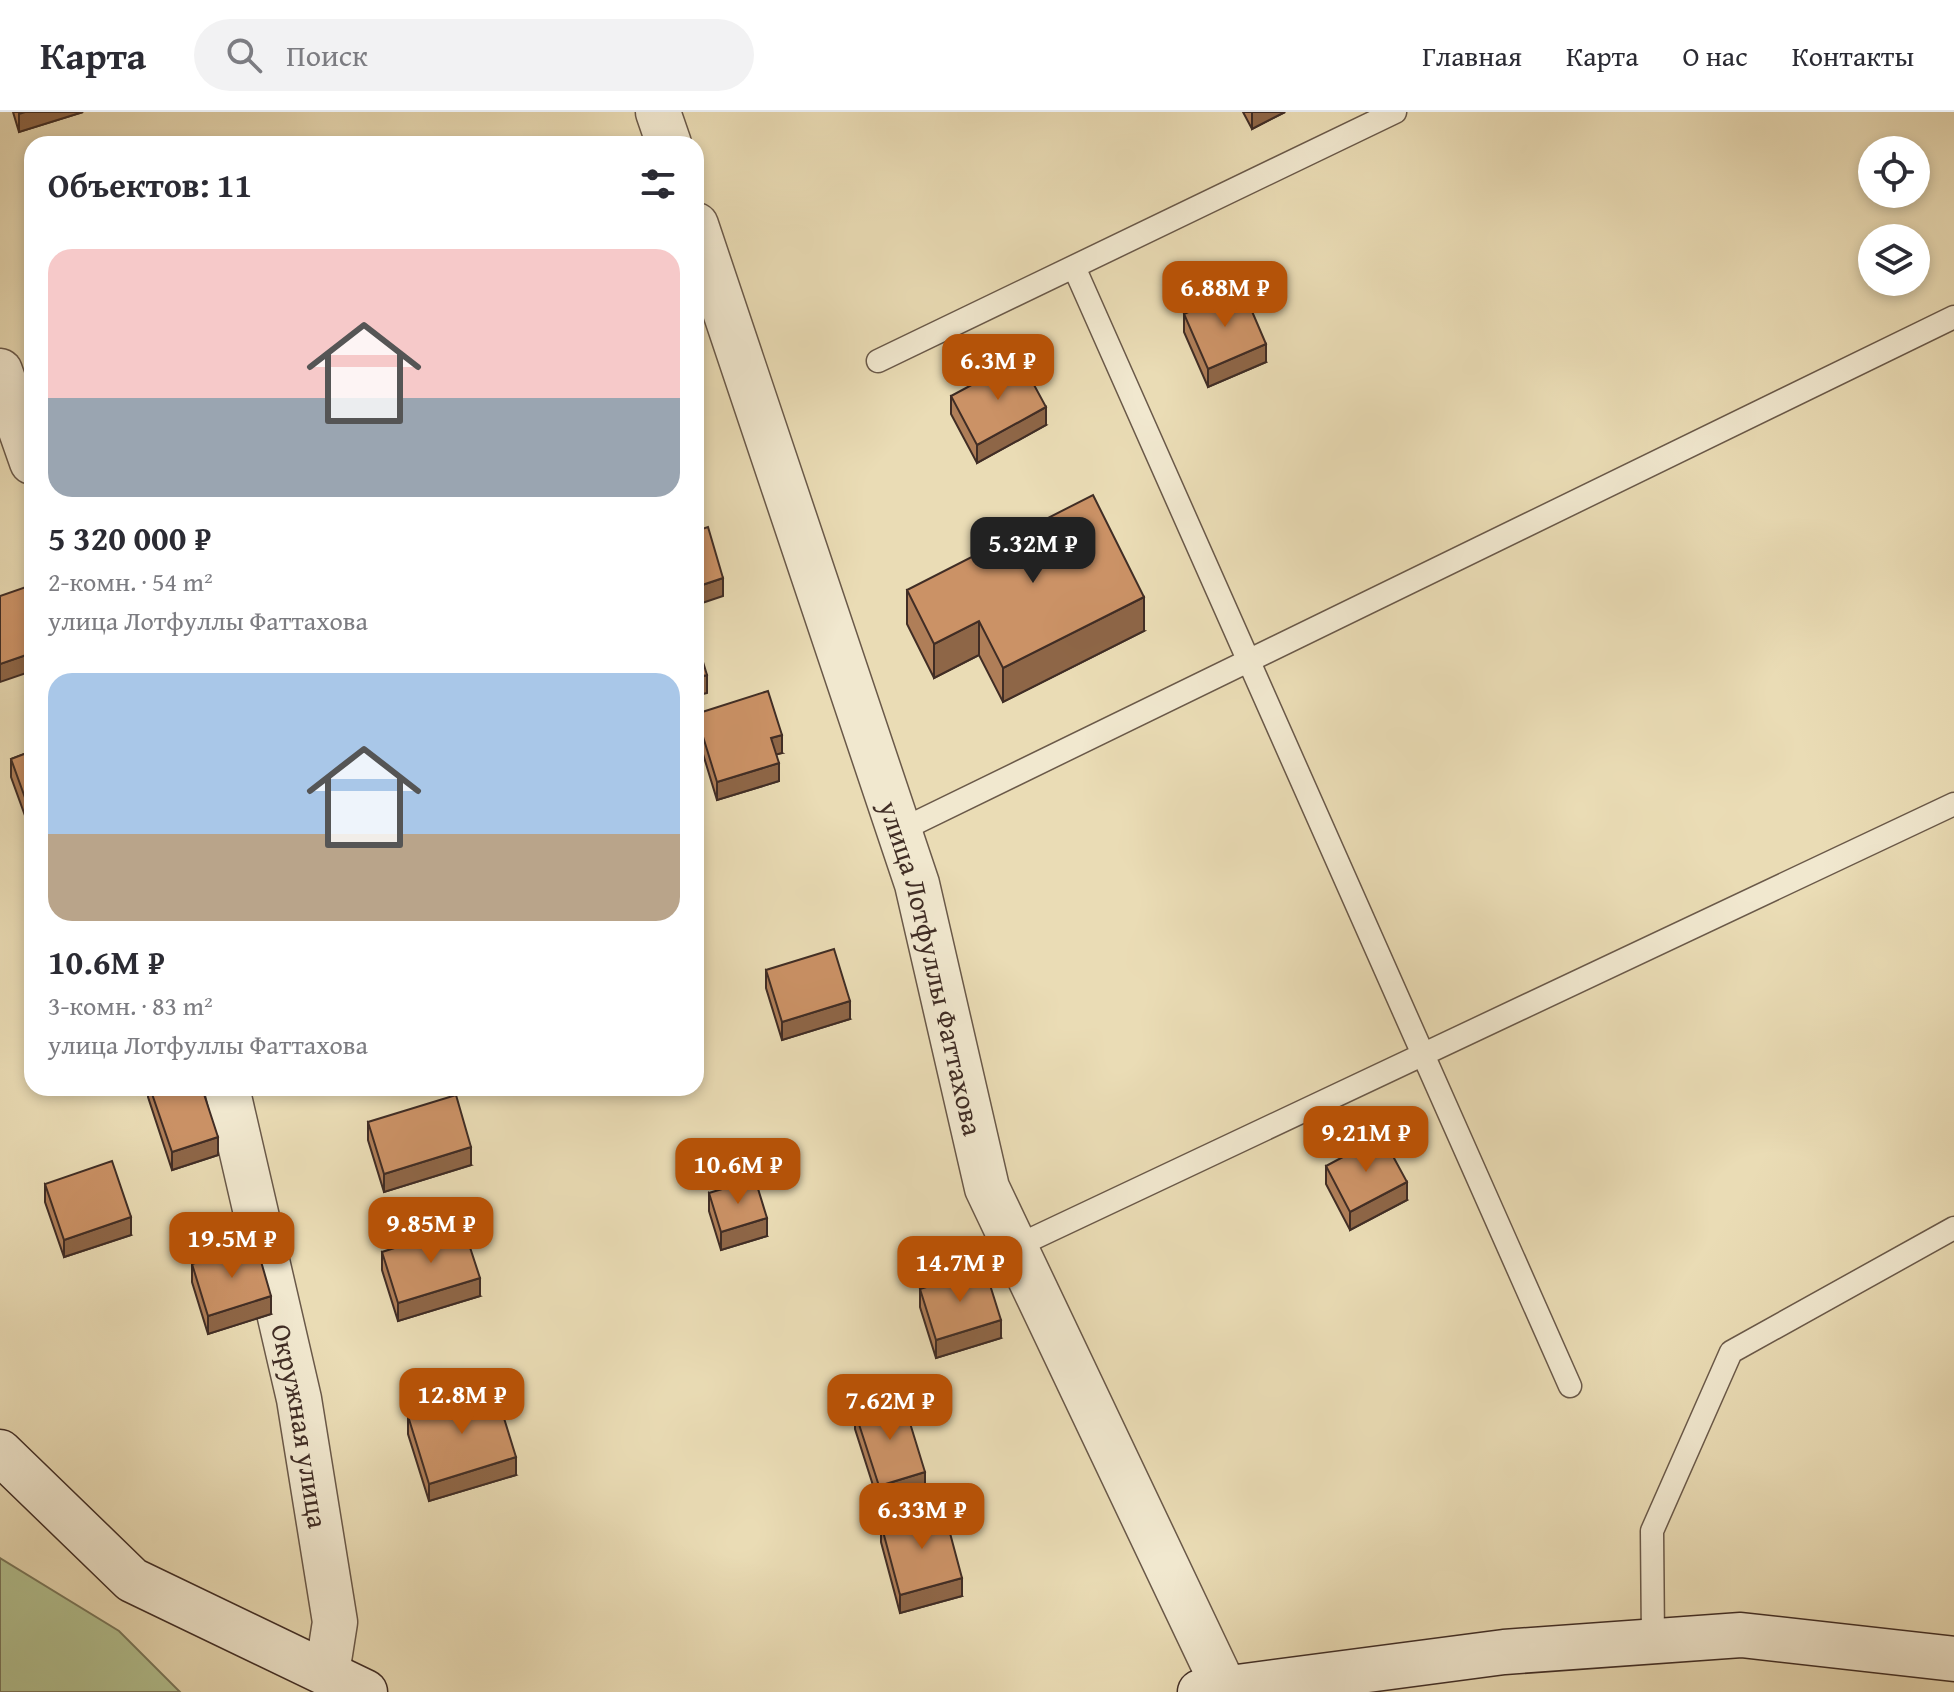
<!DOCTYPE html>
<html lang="ru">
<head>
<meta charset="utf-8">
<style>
	:root { --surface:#fff; --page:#f2f2f3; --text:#2b2b33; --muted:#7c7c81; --line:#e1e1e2; --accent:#b45309 }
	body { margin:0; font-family:"Gentium Book Plus",serif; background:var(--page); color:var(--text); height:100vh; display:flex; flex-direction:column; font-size:30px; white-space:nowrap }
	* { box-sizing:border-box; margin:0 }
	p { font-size:26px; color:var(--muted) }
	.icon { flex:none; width:44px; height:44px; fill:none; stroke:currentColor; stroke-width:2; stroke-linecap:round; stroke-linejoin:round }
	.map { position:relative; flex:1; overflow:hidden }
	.details { position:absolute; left:24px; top:24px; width:680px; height:960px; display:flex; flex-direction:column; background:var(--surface); border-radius:24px; box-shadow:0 4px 12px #0003 }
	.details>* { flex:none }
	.tools { position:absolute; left:1858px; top:24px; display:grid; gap:16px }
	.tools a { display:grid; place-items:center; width:72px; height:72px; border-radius:50%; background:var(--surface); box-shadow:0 4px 12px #0003; font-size:40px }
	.price { position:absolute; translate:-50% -68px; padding:0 18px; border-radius:16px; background:var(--accent); color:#fff; font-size:26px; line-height:52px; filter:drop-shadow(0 2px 4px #0008) }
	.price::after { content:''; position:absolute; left:50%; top:48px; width:24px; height:18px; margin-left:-12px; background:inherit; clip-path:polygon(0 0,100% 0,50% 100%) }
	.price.selected { background:#222; color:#fff }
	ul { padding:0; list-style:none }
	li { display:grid; align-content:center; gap:16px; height:424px; padding:0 24px }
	li span { display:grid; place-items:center; height:248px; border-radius:24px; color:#555 }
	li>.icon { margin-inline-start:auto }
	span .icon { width:144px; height:144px; fill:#fffc; stroke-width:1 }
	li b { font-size:34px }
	h2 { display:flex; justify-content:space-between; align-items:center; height:96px; padding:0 24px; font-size:34px }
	header { display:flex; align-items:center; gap:48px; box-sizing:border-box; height:112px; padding:0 40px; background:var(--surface); border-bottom:2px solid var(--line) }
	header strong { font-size:38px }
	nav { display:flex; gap:44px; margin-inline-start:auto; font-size:28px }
	.search { width:560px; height:72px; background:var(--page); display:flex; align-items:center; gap:20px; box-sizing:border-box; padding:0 28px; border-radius:44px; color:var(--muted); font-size:30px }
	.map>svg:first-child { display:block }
</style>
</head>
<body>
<header>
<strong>Карта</strong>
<div class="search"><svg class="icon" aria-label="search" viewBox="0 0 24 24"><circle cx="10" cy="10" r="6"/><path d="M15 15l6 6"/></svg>Поиск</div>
<nav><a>Главная</a><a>Карта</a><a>О нас</a><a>Контакты</a></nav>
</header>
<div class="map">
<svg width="1954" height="1580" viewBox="0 0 1954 1580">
	<rect width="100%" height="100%" fill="#eadcb5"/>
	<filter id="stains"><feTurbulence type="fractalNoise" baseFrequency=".0025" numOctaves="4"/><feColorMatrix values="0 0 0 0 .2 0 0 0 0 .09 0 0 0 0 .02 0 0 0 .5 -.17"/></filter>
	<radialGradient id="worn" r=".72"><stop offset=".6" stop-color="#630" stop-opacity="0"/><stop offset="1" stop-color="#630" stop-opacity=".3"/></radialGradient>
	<path fill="#b3c190" stroke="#7a775a" stroke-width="2" d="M0,1446L119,1519L180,1580H0Z"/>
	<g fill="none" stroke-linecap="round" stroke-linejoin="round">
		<g stroke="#6a5949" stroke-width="25">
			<path id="lane" d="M1074,155L1570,1274
				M878,249L1395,0
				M899,719L1954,205
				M1015,1135L1954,692
				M1653,1529L1652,1419L1731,1240L1954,1116"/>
		</g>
		<g stroke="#6a5949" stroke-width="47">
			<g id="street">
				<path d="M658,0L669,32"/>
				<path id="s1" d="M696,113L917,772L987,1076L1225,1577"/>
				<path d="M0,259L32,350"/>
				<path id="s2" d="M227,976L299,1287L335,1510L327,1561"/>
			</g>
		</g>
		<g stroke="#402d25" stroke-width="47">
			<path id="secondary" d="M0,1340L132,1468L365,1580
				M1200,1580L1504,1540L1741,1523L1954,1547"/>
		</g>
		<use href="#lane" stroke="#f1e8cf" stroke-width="22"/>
		<use href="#street" stroke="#f1e8cf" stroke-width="44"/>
		<use href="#secondary" stroke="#f1e8cf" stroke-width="44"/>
	</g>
	<path fill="#af7e58" stroke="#402d25" stroke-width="2" d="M13,0H83L19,20Z
		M1243,0H1285L1252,17Z
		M1184,202L1266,250L1208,275L1184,220Z
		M951,284L1046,313L977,351L951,302Z
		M907,478L1144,519L1003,590L979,543L934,566L907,512Z
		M696,602L782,641L776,642L779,669L717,688L696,619Z
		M32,639V723L11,665V647Z
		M766,858L850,907L782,928L766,876Z
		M148,976H202L218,1043L172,1058L148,985Z
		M368,1010L471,1053L384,1080L368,1028Z
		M1326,1054L1407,1088L1350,1118L1326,1072Z
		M45,1072L131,1123L64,1145L45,1090Z
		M709,1081L767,1124L721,1138L709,1099Z
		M382,1140L480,1184L398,1209L382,1158Z
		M192,1152L271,1202L208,1222L192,1170Z
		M920,1177L1001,1226L936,1246L920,1195Z
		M855,1300L925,1378L879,1392L855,1317Z
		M408,1304L516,1363L429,1389L408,1322Z
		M881,1412L962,1484L900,1501L881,1430Z"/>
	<path fill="#8e6647" stroke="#402d25" stroke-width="2" d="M25,0H83L19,20V2Z
		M1252,0H1285L1252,17Z
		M1266,232V250L1208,275V257Z
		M1046,295V313L977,351V333Z
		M723,466V484L696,493V475Z
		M1144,485V519L1003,590V556Z
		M979,509V543L934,566V532Z
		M32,541V559L0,570V552Z
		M707,563V581L696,584V566Z
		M782,623V641L771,644V626Z
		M779,651V669L717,688V670Z
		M850,889V907L782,928V910Z
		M218,1025V1043L172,1058V1040Z
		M471,1035V1053L384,1080V1062Z
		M1407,1070V1088L1350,1118V1100Z
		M131,1105V1123L64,1145V1128Z
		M767,1106V1124L721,1138V1120Z
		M480,1166V1184L398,1209V1191Z
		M271,1184V1202L208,1222V1204Z
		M1001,1208V1226L936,1246V1228Z
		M516,1345V1363L429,1389V1372Z
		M925,1360V1378L879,1392V1374Z
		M962,1466V1484L900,1501V1483Z"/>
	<path fill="#cb9266" stroke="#402d25" stroke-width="2" d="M1242,176L1266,232L1208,257L1184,202Z
		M1020,247L1046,295L977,333L951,284Z
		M1093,383L1144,485L1003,556L979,509L934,532L907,478Z
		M708,415L723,466L696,475V419Z
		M26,475L32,494V541L0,552V484Z
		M696,527L707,563L696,566Z
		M768,579L782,623L771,626L779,651L717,670L696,602Z
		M32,639V705L11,647Z
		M834,837L850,889L782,910L766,858Z
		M150,976H202L218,1025L172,1040Z
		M456,983L471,1035L384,1062L368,1010Z
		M1382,1024L1407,1070L1350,1100L1326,1054Z
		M112,1049L131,1105L64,1128L45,1072Z
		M755,1067L767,1106L721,1120L709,1081Z
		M463,1114L480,1166L398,1191L382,1140Z
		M256,1132L271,1184L208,1204L192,1152Z
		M985,1157L1001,1208L936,1228L920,1177Z
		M495,1277L516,1345L429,1372L408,1304Z
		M902,1285L925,1360L879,1374L855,1300Z
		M943,1395L962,1466L900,1483L881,1412Z"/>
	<g text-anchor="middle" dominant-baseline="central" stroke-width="7" stroke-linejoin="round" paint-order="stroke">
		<g font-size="28" fill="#402d25" stroke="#f1e8cf">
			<text stroke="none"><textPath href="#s1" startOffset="780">улица Лотфуллы Фаттахова</textPath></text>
			<text stroke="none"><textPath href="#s2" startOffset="346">Окружная улица</textPath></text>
		</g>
	</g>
	<rect width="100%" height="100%" filter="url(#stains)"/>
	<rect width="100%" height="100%" fill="url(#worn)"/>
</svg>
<div class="tools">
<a><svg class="icon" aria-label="locate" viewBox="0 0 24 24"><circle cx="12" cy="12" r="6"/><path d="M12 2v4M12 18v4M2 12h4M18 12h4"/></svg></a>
<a><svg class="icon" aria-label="layers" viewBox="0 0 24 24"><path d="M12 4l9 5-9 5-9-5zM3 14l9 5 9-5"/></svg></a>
</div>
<b class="price" style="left:1225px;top:217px">6.88M ₽</b>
<b class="price" style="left:998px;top:290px">6.3M ₽</b>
<b class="price selected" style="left:1033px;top:473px">5.32M ₽</b>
<b class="price" style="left:1366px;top:1062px">9.21M ₽</b>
<b class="price" style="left:738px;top:1094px">10.6M ₽</b>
<b class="price" style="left:431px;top:1153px">9.85M ₽</b>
<b class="price" style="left:232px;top:1168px">19.5M ₽</b>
<b class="price" style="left:960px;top:1192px">14.7M ₽</b>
<b class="price" style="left:462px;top:1324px">12.8M ₽</b>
<b class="price" style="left:890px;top:1330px">7.62M ₽</b>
<b class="price" style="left:922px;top:1439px">6.33M ₽</b>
<section class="details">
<h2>Объектов: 11<svg class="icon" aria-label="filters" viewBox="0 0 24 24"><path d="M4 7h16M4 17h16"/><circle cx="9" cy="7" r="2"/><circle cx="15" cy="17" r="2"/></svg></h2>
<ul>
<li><span style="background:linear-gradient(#f6c9c9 60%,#9aa5b1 0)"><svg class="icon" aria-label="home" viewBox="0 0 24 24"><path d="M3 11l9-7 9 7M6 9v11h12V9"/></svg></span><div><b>5 320 000 ₽</b><p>2-комн. · 54 m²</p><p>улица Лотфуллы Фаттахова</p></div></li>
<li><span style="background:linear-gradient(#a9c7e8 65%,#b9a48a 0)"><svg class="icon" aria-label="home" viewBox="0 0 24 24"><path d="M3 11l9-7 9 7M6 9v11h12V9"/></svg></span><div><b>10.6M ₽</b><p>3-комн. · 83 m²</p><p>улица Лотфуллы Фаттахова</p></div></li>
</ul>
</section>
</div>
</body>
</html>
